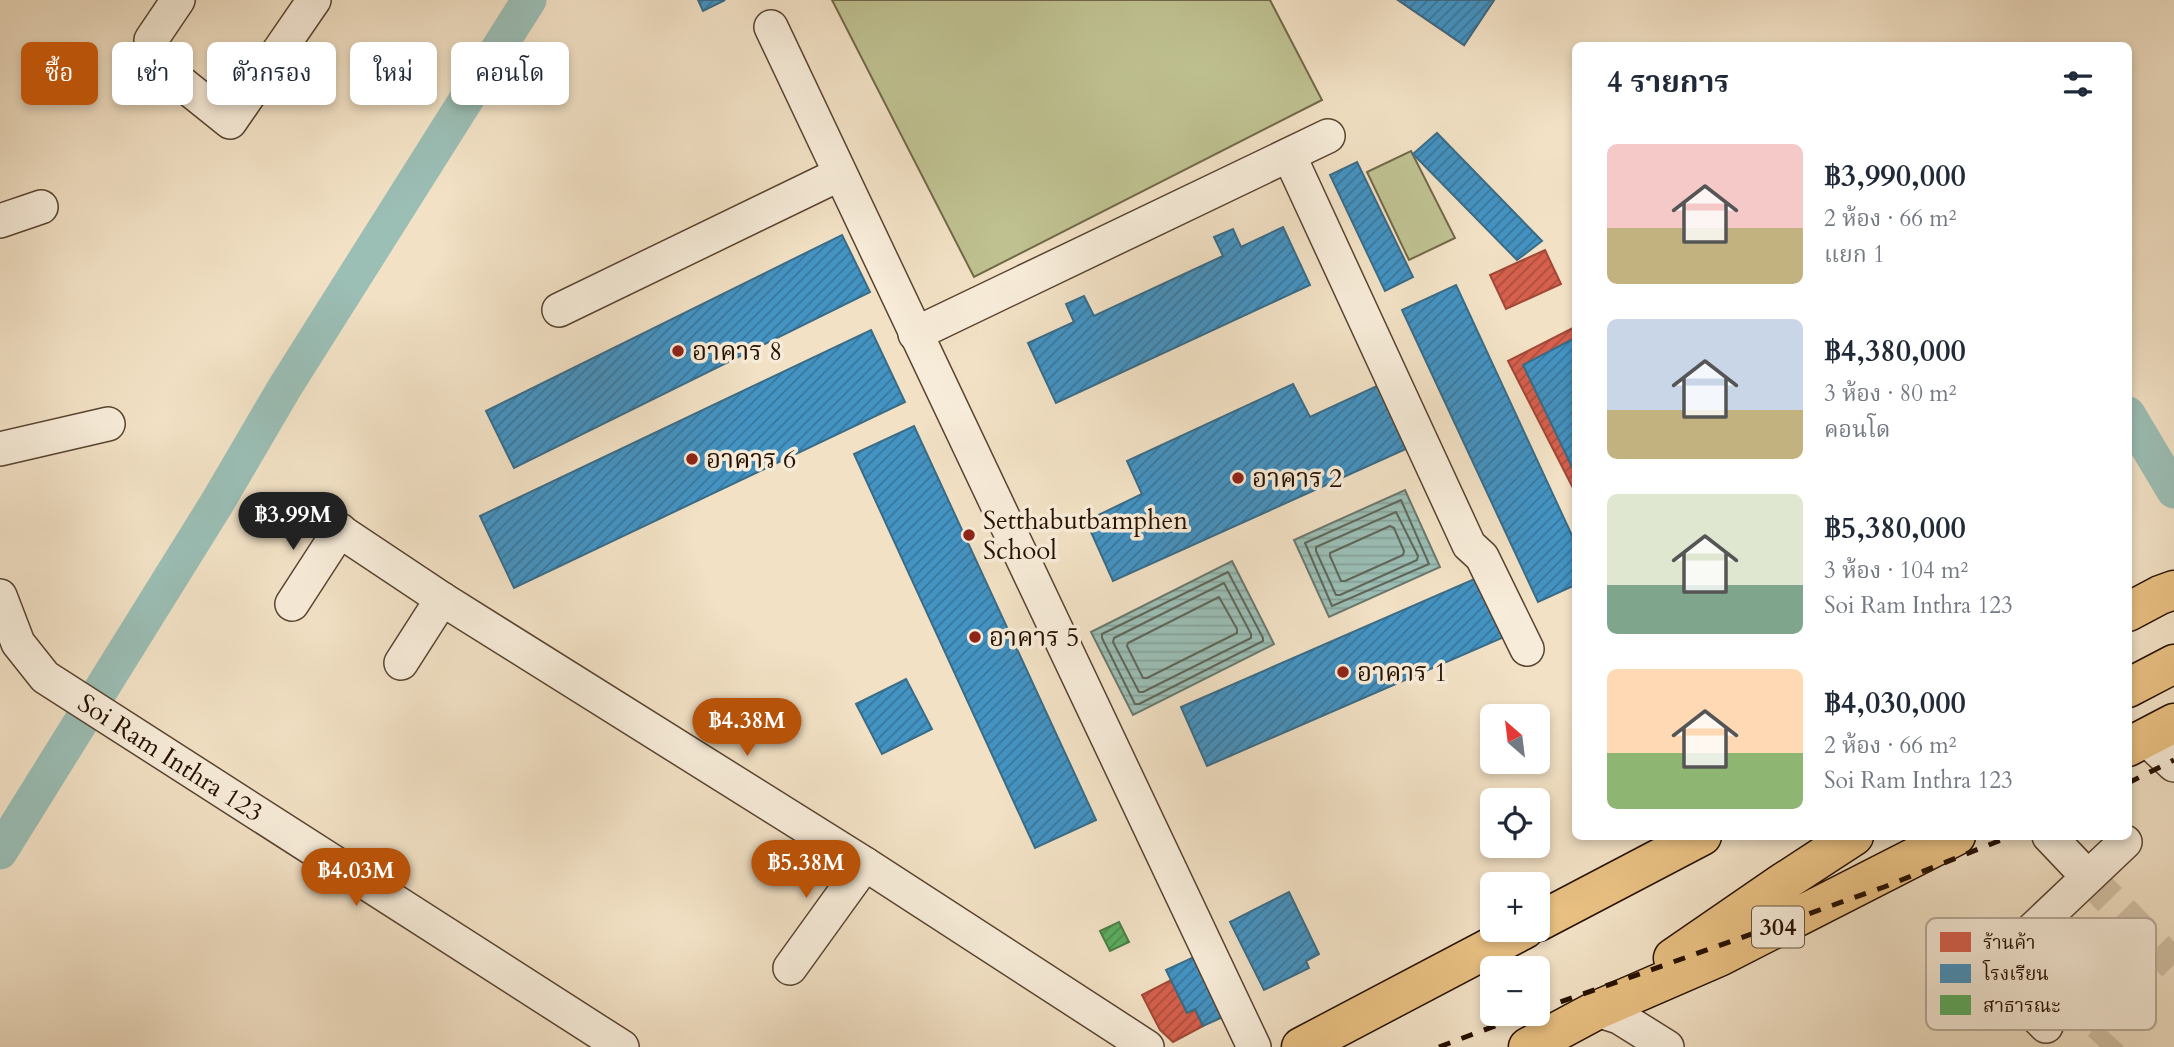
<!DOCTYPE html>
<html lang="th">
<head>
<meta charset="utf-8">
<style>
	:root { --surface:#fff; --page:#f6f6f7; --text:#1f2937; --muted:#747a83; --accent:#b45309 }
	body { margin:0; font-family:Cardo,"Noto Serif Thai",serif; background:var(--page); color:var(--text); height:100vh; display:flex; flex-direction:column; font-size:26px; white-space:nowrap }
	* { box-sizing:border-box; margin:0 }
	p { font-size:23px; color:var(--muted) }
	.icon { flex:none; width:38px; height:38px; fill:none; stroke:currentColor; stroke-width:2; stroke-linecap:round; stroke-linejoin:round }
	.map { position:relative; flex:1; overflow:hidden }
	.side { position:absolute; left:1572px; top:42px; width:560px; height:798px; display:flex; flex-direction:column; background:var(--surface); border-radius:10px; box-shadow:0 4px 10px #0003 }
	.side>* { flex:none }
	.hud { position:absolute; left:21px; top:42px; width:665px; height:63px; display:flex; gap:14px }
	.needle { width:46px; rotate:332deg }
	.tools { position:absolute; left:1480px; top:704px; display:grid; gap:14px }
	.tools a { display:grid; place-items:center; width:70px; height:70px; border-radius:10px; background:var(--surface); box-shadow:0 4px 10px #0003; font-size:35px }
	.price { position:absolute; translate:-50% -60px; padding:0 16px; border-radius:24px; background:var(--accent); color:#fff; font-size:23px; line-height:46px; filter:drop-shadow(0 2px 4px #0008) }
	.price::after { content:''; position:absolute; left:50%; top:42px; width:21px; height:16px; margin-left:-10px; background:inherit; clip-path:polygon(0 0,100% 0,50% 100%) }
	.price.current { background:#222; color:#fff }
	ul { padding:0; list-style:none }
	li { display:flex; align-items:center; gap:21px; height:175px; padding:0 35px }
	li span { display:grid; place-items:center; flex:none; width:196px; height:140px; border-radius:10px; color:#555 }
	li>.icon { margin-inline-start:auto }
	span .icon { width:84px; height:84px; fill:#fffc; stroke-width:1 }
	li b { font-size:30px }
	h2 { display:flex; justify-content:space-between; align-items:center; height:84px; padding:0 35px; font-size:30px }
	.chip { padding:0 24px; border-radius:10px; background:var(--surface); box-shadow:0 4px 10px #0003; font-size:24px; line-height:63px }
	.chip.current { background:var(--accent); color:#fff }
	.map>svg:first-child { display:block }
</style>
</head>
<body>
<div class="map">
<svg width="2174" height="1047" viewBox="0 0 2174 1047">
	<defs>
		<pattern id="water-rules" width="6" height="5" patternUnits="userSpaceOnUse" patternTransform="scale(1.75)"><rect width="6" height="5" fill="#9bbeb5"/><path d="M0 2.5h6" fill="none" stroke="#85a29a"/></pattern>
		<pattern id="shops-hatch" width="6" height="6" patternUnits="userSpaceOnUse" patternTransform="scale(1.75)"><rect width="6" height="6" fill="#d6604d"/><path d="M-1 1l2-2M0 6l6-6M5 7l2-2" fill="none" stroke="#ad4e3e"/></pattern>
		<pattern id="schools-hatch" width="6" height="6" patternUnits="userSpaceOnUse" patternTransform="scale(1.75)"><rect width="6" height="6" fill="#4393c3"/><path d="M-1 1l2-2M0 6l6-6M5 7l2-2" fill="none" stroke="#38779c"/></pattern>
		<pattern id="public-hatch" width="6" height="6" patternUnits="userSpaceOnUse" patternTransform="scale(1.75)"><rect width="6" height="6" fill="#5aae61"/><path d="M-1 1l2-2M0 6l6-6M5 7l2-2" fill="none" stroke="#4a8c4e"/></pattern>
	</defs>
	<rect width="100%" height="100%" fill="#f2e1c5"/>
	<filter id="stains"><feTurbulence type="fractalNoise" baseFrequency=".00286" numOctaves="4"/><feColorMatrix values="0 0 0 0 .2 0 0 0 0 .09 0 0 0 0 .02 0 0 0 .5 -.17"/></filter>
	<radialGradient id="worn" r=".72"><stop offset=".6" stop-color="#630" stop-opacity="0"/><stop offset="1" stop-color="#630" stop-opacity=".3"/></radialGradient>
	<path fill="#bfc191" stroke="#726848" stroke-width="2" d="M832,0H1270L1322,100L974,277Z
		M1411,151L1455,238L1409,260L1367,172Z"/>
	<path fill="url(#water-rules)" stroke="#6c786d" stroke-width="2" d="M1405,490L1440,567L1329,617L1294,540Z
		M1232,561L1274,644L1133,715L1091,632Z"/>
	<path fill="url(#shops-hatch)" stroke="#a14836" stroke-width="2" d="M1398,0H1494L1464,45Z
		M1545,250L1561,284L1506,309L1490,275Z
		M1575,327V492L1508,361Z
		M1171,980L1187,1013L1195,1009L1203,1026L1173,1042L1160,1030L1142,995Z"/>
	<path fill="url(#schools-hatch)" stroke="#3a6c88" stroke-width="2" d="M698,0H725L703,11Z
		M1398,0H1494L1464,45Z
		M1437,133L1542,241L1517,260L1413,154Z
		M1357,162L1413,277L1385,291L1330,175Z
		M1283,227L1310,285L1056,403L1028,343L1074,322L1066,304L1084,296L1094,316L1223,256L1214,237L1233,229L1241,247Z
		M842,235L870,292L514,468L486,411Z
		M1456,285L1575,542V585L1538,602L1402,310Z
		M871,330L905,402L514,588L480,516Z
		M1575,338V473L1523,365Z
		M1293,384L1310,417L1379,385L1408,448L1113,581L1086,521L1142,494L1127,461Z
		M914,426L1096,820L1035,848L854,454Z
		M1479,577L1504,637L1207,766L1181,707Z
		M906,679L932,729L882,754L856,704Z
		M1289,892L1319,954L1306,961L1309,968L1264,990L1230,922Z
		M1194,957L1223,1017L1203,1026L1195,1009L1187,1013L1166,970Z"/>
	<path fill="url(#public-hatch)" stroke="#4a7f44" stroke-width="2" d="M1119,922L1129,942L1110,951L1100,931Z"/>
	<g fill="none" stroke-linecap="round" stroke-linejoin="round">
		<path stroke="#60675a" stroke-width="2" d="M1401,500L1429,564L1332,606L1305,543Z
			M1396,512L1418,556L1417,560L1340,595H1336L1316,551V547Z
			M1390,526L1394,528L1404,551L1403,555L1345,581H1341L1330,556V553Z
			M1228,572L1263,638V641L1139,704H1135L1102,638V634Z
			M1224,583L1251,634V638L1143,692H1139L1113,642L1114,638Z
			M1219,597L1237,629V633L1147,678H1143L1127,646L1128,643Z"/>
		<path stroke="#9bbeb5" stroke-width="35" d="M2128,414L2174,491
			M0,852L217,503L285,387L529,0"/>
		<path stroke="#d3c2a7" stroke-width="33" stroke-dasharray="33 17" stroke-linecap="butt" d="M2087,876L2174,965
			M2046,1026L2079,995L2114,1032L2100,1047"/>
		<g stroke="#594431" stroke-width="36">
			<g id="minor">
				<path d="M178,0L151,40L154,61L230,122L314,0"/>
				<path d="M771,27L1254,1047"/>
				<path d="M1289,155L1469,545L1482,557L1527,649"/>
				<path d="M0,221L41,207"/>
				<path d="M559,310L840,174"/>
				<path d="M915,334L1328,136"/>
				<path d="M0,449L108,424"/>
				<path d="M316,515L442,599L865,864L1147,1047"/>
				<path id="s1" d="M0,596L18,643L45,677L622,1047"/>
				<path d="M292,604L340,530"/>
				<path d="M401,663L442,599"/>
				<path d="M2145,738L2174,765"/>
				<path d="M2049,836L2087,876"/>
				<path d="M790,968L865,864"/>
				<path d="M1597,1010L1619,1017L1667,1047"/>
				<path d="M2046,1026L1990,970L2125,842"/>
			</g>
		</g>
		<g stroke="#261000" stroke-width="41">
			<path id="highway" d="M2128,612L2160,595L2174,590
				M2128,688L2174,664
				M2128,747L2174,723
				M1538,922L1702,836
				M1673,958L1782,883L1854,836
				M1301,1047L1525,929
				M1528,1047L1597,1010L1719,957L1956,836"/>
		</g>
		<use href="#minor" stroke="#f7ecd9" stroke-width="33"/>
		<use href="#highway" stroke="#e9c082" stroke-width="38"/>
		<path stroke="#261000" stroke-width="5" stroke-dasharray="12 12" stroke-linecap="butt" d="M2128,783L2174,760
			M1538,1010L1884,887L2011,836
			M1439,1047L1529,1013"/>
	</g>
	<g fill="#8f2418" stroke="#f7ecd9" stroke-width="2.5">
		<circle cx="678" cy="351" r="7"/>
		<circle cx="692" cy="459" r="7"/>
		<circle cx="1238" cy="478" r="7"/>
		<circle cx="969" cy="535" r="7"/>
		<circle cx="975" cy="637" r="7"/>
		<circle cx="1343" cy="672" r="7"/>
	</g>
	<g text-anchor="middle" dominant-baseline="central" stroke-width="7" stroke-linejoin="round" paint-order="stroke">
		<rect fill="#f7ecd9" stroke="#655241" stroke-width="2" x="1752" y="906.5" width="52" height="41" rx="5"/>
		<g font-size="24" font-weight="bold" fill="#261000">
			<text x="1778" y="927">304</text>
		</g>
		<g font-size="26" fill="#261000" stroke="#f7ecd9" text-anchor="start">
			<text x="692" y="351">อาคาร 8</text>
			<text x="706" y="459">อาคาร 6</text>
			<text x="1252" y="478">อาคาร 2</text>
			<text x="983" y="520">Setthabutbamphen<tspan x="983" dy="30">School</tspan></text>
			<text x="989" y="637">อาคาร 5</text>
			<text x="1357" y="672">อาคาร 1</text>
		</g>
		<g font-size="26" fill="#261000" stroke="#f7ecd9">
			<text stroke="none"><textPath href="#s1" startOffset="243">Soi Ram Inthra 123</textPath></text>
		</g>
	</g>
	<rect x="1926" y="918" width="230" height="112" rx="10" fill="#f7ecd9" stroke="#b8aa98" stroke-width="2"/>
	<rect x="1940" y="932" width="31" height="20" fill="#d6604d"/>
	<rect x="1940" y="964" width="31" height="19" fill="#4393c3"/>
	<rect x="1940" y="995" width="31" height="20" fill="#5aae61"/>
	<g font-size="19" fill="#261000">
		<text x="1983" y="949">ร้านค้า</text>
		<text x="1983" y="980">โรงเรียน</text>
		<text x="1983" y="1012">สาธารณะ</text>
	</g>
	<rect width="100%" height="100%" filter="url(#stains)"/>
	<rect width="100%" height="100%" fill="url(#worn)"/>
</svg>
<div class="tools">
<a><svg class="needle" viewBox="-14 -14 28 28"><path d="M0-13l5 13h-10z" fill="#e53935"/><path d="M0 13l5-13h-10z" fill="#747a83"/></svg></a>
<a><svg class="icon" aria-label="locate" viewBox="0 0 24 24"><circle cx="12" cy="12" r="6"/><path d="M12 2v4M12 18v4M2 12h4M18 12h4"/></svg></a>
<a>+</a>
<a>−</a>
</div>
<b class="price current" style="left:293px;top:552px">฿3.99M</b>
<b class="price" style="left:747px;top:758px">฿4.38M</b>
<b class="price" style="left:806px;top:900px">฿5.38M</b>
<b class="price" style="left:356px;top:908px">฿4.03M</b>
<div class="hud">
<a class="chip current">ซื้อ</a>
<a class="chip">เช่า</a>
<a class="chip">ตัวกรอง</a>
<a class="chip">ใหม่</a>
<a class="chip">คอนโด</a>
</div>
<section class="side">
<h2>4 รายการ<svg class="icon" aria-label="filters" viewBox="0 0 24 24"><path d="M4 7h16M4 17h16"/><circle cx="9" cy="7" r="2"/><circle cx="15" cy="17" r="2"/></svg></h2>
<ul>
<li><span style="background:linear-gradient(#f6c9c9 60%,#c2b280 0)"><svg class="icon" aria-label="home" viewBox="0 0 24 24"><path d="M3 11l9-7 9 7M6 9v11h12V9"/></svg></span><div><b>฿3,990,000</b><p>2 ห้อง · 66 m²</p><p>แยก 1</p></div></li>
<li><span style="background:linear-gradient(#c9d6e8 65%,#c2b280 0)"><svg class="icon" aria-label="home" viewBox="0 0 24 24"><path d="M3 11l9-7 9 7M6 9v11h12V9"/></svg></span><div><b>฿4,380,000</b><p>3 ห้อง · 80 m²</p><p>คอนโด</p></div></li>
<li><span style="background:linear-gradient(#dfe7d0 65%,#7fa58c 0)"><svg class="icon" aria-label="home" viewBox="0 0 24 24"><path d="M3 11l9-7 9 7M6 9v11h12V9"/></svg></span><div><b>฿5,380,000</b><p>3 ห้อง · 104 m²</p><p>Soi Ram Inthra 123</p></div></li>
<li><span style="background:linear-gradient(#ffd9b3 60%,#8fb573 0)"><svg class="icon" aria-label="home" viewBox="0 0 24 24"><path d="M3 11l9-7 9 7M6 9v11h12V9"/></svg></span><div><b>฿4,030,000</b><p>2 ห้อง · 66 m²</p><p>Soi Ram Inthra 123</p></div></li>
</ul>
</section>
</div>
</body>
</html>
